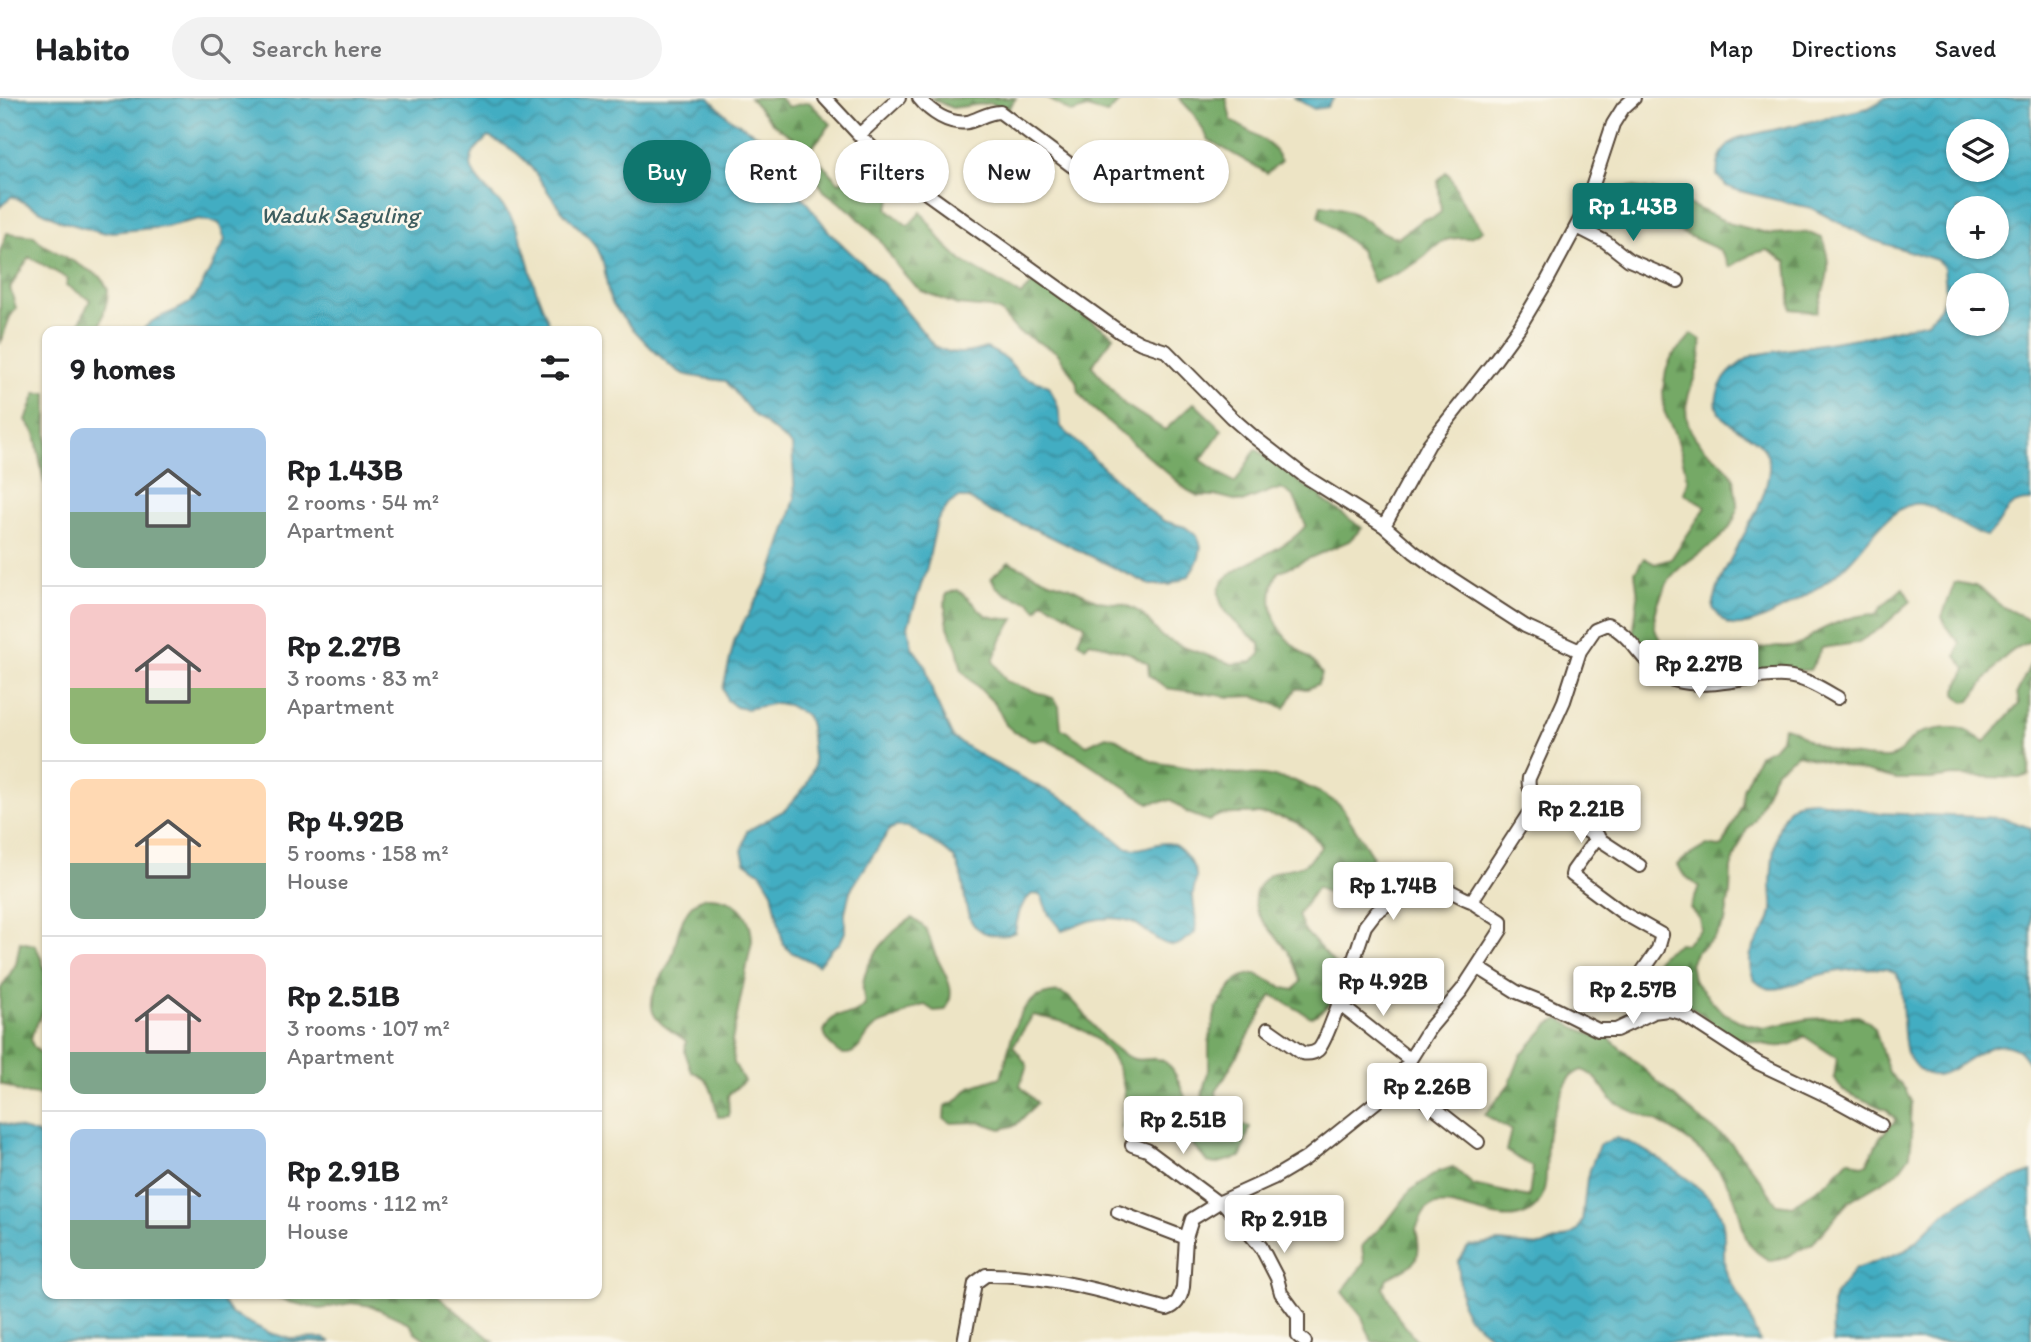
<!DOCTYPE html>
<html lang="en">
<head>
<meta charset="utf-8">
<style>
	:root { --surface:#fff; --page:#f2f2f2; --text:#202124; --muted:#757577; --line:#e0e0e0; --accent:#0f766e }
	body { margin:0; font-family:Itim,sans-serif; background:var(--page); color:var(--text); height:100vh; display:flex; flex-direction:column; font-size:26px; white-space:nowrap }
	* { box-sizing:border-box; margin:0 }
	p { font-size:23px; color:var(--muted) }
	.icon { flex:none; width:38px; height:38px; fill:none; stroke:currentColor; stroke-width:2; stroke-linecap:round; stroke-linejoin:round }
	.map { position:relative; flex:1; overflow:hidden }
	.details { position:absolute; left:42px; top:228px; width:560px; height:973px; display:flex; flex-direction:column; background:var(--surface); border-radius:14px; box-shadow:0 2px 5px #0004 }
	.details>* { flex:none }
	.top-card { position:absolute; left:623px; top:42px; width:665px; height:63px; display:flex; gap:14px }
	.tools { position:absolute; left:1946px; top:21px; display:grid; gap:14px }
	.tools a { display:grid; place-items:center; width:63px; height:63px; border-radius:50%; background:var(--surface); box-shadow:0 2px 5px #0004; font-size:35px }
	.price { position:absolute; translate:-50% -60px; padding:0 16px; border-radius:7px; background:#fff; color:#222; font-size:23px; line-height:46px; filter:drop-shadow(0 2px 4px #0008) }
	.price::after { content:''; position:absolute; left:50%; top:42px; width:21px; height:16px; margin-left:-10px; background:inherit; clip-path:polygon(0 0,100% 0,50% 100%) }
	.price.selected { background:var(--accent); color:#fff }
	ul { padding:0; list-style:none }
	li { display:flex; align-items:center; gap:21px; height:175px; padding:0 28px }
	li+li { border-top:2px solid var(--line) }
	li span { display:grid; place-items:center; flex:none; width:196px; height:140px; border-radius:14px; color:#555 }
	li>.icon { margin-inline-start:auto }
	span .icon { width:84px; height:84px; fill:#fffc; stroke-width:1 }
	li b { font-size:30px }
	h2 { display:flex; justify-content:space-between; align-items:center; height:84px; padding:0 28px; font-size:30px }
	.tag { padding:0 24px; border-radius:32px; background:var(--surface); box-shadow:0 2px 5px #0004; font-size:24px; line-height:63px }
	.tag.selected { background:var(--accent); color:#fff }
	header { display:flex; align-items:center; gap:42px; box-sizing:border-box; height:98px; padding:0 35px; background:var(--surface); border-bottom:2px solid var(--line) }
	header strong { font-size:33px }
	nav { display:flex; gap:38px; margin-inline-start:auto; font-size:24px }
	.search { width:490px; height:63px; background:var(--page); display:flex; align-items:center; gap:18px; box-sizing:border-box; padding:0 24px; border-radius:38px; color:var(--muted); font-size:26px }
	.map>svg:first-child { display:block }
</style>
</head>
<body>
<header>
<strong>Habito</strong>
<div class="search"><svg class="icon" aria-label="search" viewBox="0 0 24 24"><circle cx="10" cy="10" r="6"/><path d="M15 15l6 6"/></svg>Search here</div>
<nav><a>Map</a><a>Directions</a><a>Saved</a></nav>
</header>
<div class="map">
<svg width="2031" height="1244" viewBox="0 0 2031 1244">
	<defs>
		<pattern id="forest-firs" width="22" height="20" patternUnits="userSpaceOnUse" patternTransform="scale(1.75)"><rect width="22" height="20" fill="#74a966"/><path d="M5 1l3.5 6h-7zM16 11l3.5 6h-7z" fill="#608a53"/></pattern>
		<pattern id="water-waves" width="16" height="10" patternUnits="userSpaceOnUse" patternTransform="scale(1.75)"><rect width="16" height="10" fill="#43adc2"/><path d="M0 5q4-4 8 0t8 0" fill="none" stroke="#398d9d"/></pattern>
	</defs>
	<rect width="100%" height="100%" fill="#fbf7ec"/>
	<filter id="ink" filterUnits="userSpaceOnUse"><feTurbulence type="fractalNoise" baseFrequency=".0143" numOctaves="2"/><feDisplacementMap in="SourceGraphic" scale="14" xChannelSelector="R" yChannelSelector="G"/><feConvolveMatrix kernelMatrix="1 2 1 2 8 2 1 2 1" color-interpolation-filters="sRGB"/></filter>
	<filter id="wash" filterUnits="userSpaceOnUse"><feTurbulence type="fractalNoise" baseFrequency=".00686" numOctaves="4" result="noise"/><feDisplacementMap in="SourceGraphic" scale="28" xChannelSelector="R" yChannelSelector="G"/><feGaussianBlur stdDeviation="1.57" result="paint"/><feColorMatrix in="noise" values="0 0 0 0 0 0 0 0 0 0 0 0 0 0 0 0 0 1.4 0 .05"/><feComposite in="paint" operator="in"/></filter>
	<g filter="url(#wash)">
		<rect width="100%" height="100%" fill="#ede4c5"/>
		<path fill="url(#forest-firs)" stroke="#586a42" stroke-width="2" d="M750,0H780L788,9L809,4L831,26L810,52L839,85L866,69L877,77L893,96L887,111L908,128L921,114L944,146L962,163L1021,197L1035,183L1114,238L1092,268L1124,306L1165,332L1194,305L1222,332L1201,362L1235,385L1256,351L1306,389L1323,396L1321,400L1362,430L1349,443L1278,474C1267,495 1270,517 1283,536C1294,552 1313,559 1322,576L1318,586L1307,591H1296L1285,610L1254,598L1231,599L1166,590L1149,577L1148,566L1129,555L1090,544L1085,549L1078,543L1085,527L1043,503L1037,512L1029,503C1013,500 997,495 991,480L1009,464L1049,483L1070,489L1098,503L1122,506L1132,510L1141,515L1162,539L1183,549L1232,566L1253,564L1260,556V545C1158,470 1273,472 1306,427L1294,399L1284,392H1273L1242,404L1219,398H1198L1187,392L1090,308L1079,294L1076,283L1057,254L1017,233L1001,214L991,210L957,207L922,193L913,186L898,169L879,141L851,113L824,93L812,74L805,52L792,39L773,26Z
			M930,0H1016L1008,12L990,5L952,10Z
			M1047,0H1116L1119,4L1107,16L1087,10L1072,15Z
			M1179,0H1226L1231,22C1251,36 1270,40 1281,63L1267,75L1209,42L1193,15Z
			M1446,74L1450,78L1464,107L1483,132C1465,145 1463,137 1446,142C1437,145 1431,153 1424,159C1410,170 1390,180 1373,184L1360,152L1318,118L1321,107C1333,108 1347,111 1359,118C1373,126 1381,136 1398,140L1423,121L1433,120L1441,114L1438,82Z
			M1631,89L1662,94L1731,126L1771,136L1806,134L1822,140C1834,171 1826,183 1817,214L1791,211L1787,164L1767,152L1752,156L1730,169L1720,152L1652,121L1638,129L1618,123V108L1603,93Z
			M7,135L34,138L42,146L101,179L108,192L107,202L99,233H76L90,202L66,187L68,181L29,159L10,190L16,210L10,219L0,246V154Z
			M1692,236L1701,242C1705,278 1675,298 1691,333C1701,353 1727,364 1734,381C1735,384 1734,388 1735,391C1736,399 1738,405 1737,412C1729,450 1679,457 1665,489C1660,500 1652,518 1655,530C1661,561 1714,563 1738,558C1747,557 1755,552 1763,550C1774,547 1784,551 1795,548C1805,546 1808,539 1817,534C1836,524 1856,516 1877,516L1882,508L1903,490L1911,503L1881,530L1857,545L1822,550L1810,572C1771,572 1712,584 1676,570C1659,563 1645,549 1633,537L1638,499L1635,474L1644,460L1655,466L1671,461L1706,409L1684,395L1688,383L1678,343L1664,313L1663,292L1666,272L1671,260Z
			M36,295H47V388L44,384L35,335L26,322Z
			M1955,484L1975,488L1985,494L2001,508L2031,523V543C2002,554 1992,574 1974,598L1970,603L1964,604L1956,596V591L1966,571L1956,558L1960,545L1947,530L1942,519Z
			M957,492C986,511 974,521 1014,521L1001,542L993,563L1006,583L1053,600L1059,608L1061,630L1087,647L1106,638L1117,641L1153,664L1222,675L1264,677L1295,683L1323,696L1341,708L1373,759L1336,800L1317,789L1298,817L1304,832L1343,875C1337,894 1331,911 1311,919L1272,897L1216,994L1220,1021L1250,1029L1241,1059L1215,1066L1207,1064L1178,1029L1166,1022L1155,1024L1140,1041L1121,1029C1134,983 1112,940 1066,925C1055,921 1044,920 1033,917L1013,948L1027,967L1020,988L1037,1005L1016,1027L1001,1031L980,1024L951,1025L944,1021L945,1008L955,1004L970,989L1001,979C1011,951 1011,908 1043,897C1055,893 1063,893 1072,902C1087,916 1095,935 1111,947C1117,952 1126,959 1134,961C1144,964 1155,957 1165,964C1179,974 1182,998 1191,1011L1201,1013L1203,992L1209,971V945L1216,910L1236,882L1246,877L1256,876L1284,890L1294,892L1301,883C1298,872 1294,862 1288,853C1273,831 1236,808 1266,780C1277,769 1294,773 1306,765C1312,762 1317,754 1321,749C1304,718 1272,715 1240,716C1227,716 1219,715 1209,723L1188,715L1171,702L1149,705L1078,658L1044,641L1034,643L1014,634L1006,627L996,607L962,573L957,550L948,529L945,508L946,496Z
			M2031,565L2029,677L2019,680L1953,678L1931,681H1896L1798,656L1776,672L1755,721L1747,731L1738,750L1731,770L1730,795L1725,824L1713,841L1695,855L1690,865L1693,882L1722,914L1743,925L1764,930L1808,921L1858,918L1868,923L1875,931L1889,975L1906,992L1911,1004L1910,1025L1912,1037L1910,1057L1898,1074L1849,1103L1813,1145L1782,1161L1771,1163C1738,1147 1746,1129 1735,1101C1732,1091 1725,1082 1719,1073C1704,1053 1682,1037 1660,1025C1646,1018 1630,1014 1616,1005C1602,997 1605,981 1582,972C1568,977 1566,986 1560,999C1556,1011 1550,1022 1548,1035C1544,1057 1551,1090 1537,1107C1508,1142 1448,1090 1426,1112C1422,1117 1419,1125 1416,1131C1423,1163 1416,1166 1387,1180L1383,1190L1398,1219L1418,1244H1372L1362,1219L1342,1194L1364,1165L1362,1148L1388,1122L1411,1092L1438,1074L1453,1069L1473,1087L1529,1099L1533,1069L1506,1053L1511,1032L1485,1017L1510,985L1521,957L1549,926L1559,921L1592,937L1610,941L1698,1020L1731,1045L1757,1077L1777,1106L1792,1108L1829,1083L1849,1061L1861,1067L1867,1066L1880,1039L1896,1022L1887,1012L1843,993L1834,979L1837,960L1804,938C1785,956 1766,946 1742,941L1737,947L1703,917L1666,894L1648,875L1661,857L1679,845L1685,846L1701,831L1699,820L1690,810L1699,789L1683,776L1678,767L1685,760L1707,747L1719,749L1723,748L1742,707L1743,691L1756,663L1759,657L1774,649L1781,641L1783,629C1796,631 1801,638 1811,644C1832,655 1862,660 1885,660C1899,661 1905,646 1915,638C1922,632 1952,628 1961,631C1969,633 1978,640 1985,644L2019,606L2017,595Z
			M706,799C734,798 751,814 752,843L732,943L734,965L744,983L728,997L729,1018L718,1019C713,1000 713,979 692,974L685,954L686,943C676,935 657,926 653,914C646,893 670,872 674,853C677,838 680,825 688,812C693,805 698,802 706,799Z
			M912,820C916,823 922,827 925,830C930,837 932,849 935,856C944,876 959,892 945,912L934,913L925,907C912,909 905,916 894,921C887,924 879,925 874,930C866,936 863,946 856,952C841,964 827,946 824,933L829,924L837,917C850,918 856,916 865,907C864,900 862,891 863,885C867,859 891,833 912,820Z
			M20,844L35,847C45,865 52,894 43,913C35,934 19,944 47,959V998L22,995L0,985V892L16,866Z
			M269,1195H434L494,1244H429L415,1234L409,1225L372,1208L351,1205L320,1211L289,1204Z"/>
		<path fill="url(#water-waves)" stroke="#3f6c70" stroke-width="2" fill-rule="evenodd" d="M0,0H709L728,19L768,44L797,92L831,136L884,186L934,248C953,258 967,256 986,250C1001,257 1011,262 1019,277L1049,288L1058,308L1061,329L1147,411L1164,423L1185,429L1197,438L1201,448L1199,460L1189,478L1170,487H1150L1041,434L993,415L968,400H958L949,406L937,423L927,469L908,528L912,549L925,567L934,599L953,640L990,663L1075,707L1125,749C1143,755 1152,744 1168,745C1180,746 1193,765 1196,776C1197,784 1193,790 1193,797C1193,812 1198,817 1195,835C1190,838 1183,845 1176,847C1161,850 1145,829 1132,824C1108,815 1083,823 1062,833L1049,817L1041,797L1032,796C1019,807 1018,818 1015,834C1005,839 999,838 989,836C956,828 971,788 955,762C948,752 934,745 924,739C912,730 905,725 890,731L850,793L845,814V834L840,845L831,851L818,867L791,854L783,846L772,793L761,775L745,764L742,753L747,733L785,712L806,688L814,668L810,628L807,618L788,607L777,605L746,611L736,609L727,602L723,591L735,540L771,476L789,421L795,400L792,347L752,315L726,283C713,281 697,280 684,276C669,271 615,215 610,200C605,186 606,171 601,158C594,141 577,129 566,117C535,83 537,59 488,39C480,47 470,54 471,66C472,84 501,102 510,117C521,136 527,158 532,179C536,194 543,210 549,225V233H142C154,217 174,216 189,205C200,197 217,156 225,142L219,125L199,121L165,129L101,135L61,123L12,98L0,109Z
			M1295,0H1334L1327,9L1314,11Z
			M1886,0H2031V403C1999,403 2007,426 1986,438C1962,433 1934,402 1913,406C1885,412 1863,453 1842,471C1822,488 1759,531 1733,527C1724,526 1718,517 1713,510C1720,461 1766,417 1769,371C1772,328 1705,335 1718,294C1723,276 1739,265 1754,257L1869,238L1927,224L1940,210L1946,196L1944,169L1937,162L1873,142L1811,110L1739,93L1726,88L1717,77C1718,58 1722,51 1738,40L1868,10ZM1958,33H1997V72H1958ZM1958,110H1997V149H1958ZM1997,187V226H1958V187Z
			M1814,702L1878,715L2002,720L2031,730V969C2027,963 2023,956 2018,952C1981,929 1950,996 1920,972C1915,969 1909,960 1907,955C1902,937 1903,904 1901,885C1899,880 1897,875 1892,873C1879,866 1827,874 1813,879C1799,883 1781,894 1767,890C1756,887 1750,877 1750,866C1748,847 1767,835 1771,818C1774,808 1771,797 1771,786C1772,765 1774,714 1798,704C1802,702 1810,703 1814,702Z
			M0,1025L36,1035L47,1041V1195H217L231,1216L270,1235L291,1241L323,1240L331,1244H0Z
			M1616,1040C1641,1046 1705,1089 1718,1111C1728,1130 1722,1151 1725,1170C1729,1187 1742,1199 1748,1214C1752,1225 1754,1234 1760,1244H1499L1467,1218L1462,1209L1458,1164L1468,1149L1499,1144L1541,1148L1567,1139L1577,1133L1582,1123L1587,1080L1599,1047Z
			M2031,1074V1244H1833L1832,1207L1835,1197L1855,1171L1907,1152L1943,1116L1971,1097Z"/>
	</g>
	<g filter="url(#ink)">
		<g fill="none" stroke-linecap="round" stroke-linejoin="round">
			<g stroke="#564637" stroke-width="16">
				<path id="minor" d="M825,0L863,41L904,79L1120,234L1141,245L1166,253L1231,319L1254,339L1303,377L1384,428L1414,454L1437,471L1525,528L1580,553L1564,603L1529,680C1527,690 1532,694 1538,701L1475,798L1474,804L1476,807L1501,823V832L1462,892L1429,931L1398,981L1376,1004L1305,1061L1273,1080L1218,1105L1192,1121L1186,1140L1183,1189C1181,1200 1177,1208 1167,1211C1109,1195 1047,1176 986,1177L975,1185L964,1244
					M919,0C930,14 949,27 968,24C979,21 988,14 1000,14L1072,68
					M859,37L899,0
					M1577,129L1606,144L1629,162L1678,183
					M1384,428L1429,346L1493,265L1520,228L1547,183L1584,114L1613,26L1623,10L1634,0
					M1580,553L1595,531L1607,526C1636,538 1645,576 1677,583C1715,592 1748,576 1784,578C1804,579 1821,590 1838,600
					M1538,701L1640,768
					M1598,738L1573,773L1572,777L1623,815L1662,837L1658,851L1629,893C1628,903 1635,911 1645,915L1668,912L1681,915L1758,965L1830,999L1881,1027
					M1477,869L1517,894L1542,904L1598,932H1616L1652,915
					M1338,905L1409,961
					M1268,931L1302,955C1308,956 1313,956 1318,952C1328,944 1358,848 1365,828L1375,815L1392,803L1409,773C1422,774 1454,798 1474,804
					M1398,981L1478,1044
					M1132,1047L1147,1052L1218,1105
					M1222,1103L1261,1149L1277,1180L1281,1195L1298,1218V1238L1305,1244
					M1118,1114L1186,1140"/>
			</g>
			<use href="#minor" stroke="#fff" stroke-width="12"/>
		</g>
	</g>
	<g text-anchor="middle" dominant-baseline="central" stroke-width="5" stroke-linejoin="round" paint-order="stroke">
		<g font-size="23" font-style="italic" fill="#3e5e60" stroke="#fbf7ec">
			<text x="340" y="117">Waduk Saguling</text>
		</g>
	</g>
</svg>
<div class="tools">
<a><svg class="icon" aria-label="layers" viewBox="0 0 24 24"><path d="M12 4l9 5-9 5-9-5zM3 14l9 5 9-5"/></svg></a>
<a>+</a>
<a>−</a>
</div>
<b class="price selected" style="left:1633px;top:145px">Rp 1.43B</b>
<b class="price" style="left:1699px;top:602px">Rp 2.27B</b>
<b class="price" style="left:1581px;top:747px">Rp 2.21B</b>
<b class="price" style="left:1393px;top:824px">Rp 1.74B</b>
<b class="price" style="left:1383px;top:920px">Rp 4.92B</b>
<b class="price" style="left:1633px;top:928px">Rp 2.57B</b>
<b class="price" style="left:1427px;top:1025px">Rp 2.26B</b>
<b class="price" style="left:1183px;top:1058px">Rp 2.51B</b>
<b class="price" style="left:1284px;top:1157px">Rp 2.91B</b>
<div class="top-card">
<a class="tag selected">Buy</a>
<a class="tag">Rent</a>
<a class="tag">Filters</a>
<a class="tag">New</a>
<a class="tag">Apartment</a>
</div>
<section class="details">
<h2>9 homes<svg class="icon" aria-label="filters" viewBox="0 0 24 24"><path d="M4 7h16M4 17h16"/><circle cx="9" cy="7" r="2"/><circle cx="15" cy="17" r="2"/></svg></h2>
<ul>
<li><span style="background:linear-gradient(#a9c7e8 60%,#7fa58c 0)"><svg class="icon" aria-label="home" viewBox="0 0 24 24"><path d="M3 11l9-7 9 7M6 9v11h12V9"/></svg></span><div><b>Rp 1.43B</b><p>2 rooms · 54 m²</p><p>Apartment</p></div></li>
<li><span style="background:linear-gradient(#f6c9c9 60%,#8fb573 0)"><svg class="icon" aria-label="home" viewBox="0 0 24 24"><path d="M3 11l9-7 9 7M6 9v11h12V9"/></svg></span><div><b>Rp 2.27B</b><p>3 rooms · 83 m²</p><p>Apartment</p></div></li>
<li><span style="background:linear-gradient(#ffd9b3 60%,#7fa58c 0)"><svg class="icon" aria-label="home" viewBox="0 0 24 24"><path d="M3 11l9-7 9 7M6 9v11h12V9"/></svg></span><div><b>Rp 4.92B</b><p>5 rooms · 158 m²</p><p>House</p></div></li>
<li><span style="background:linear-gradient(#f6c9c9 70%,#7fa58c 0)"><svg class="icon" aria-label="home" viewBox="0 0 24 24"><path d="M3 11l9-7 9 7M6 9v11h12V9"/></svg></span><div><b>Rp 2.51B</b><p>3 rooms · 107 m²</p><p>Apartment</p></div></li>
<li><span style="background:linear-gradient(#a9c7e8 65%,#7fa58c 0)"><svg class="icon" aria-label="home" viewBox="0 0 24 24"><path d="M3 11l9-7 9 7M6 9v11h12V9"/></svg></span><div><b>Rp 2.91B</b><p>4 rooms · 112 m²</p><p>House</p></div></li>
</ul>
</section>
</div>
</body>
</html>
